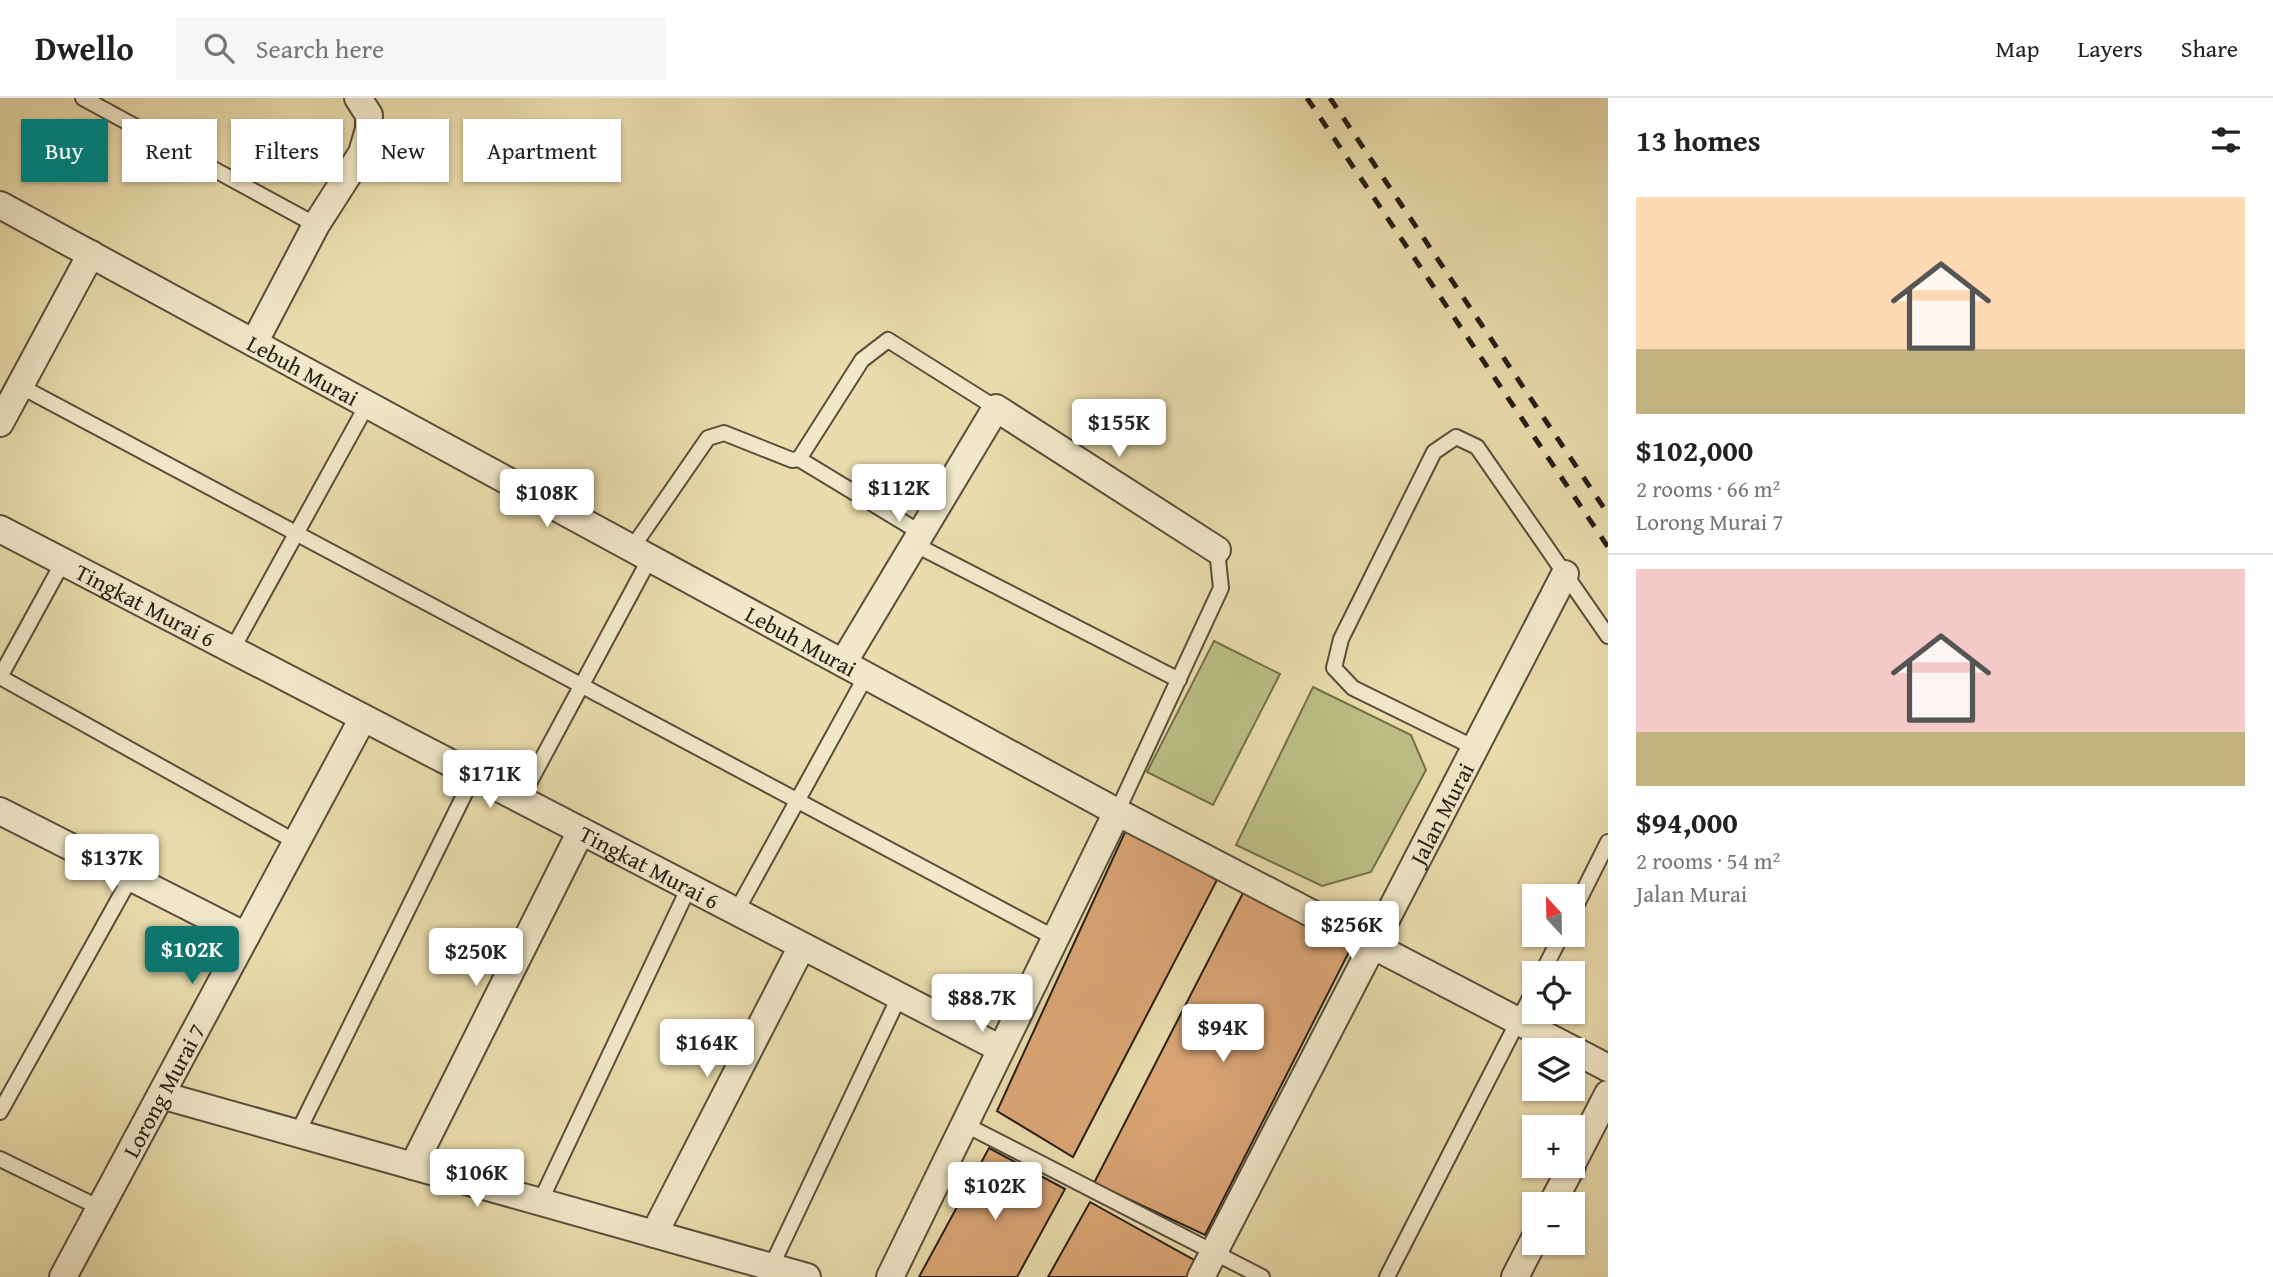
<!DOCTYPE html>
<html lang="en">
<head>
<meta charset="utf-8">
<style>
	:root { --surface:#fff; --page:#f6f6f6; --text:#222; --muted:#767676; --line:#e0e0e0; --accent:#0f766e }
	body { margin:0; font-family:"Gentium Book Plus",serif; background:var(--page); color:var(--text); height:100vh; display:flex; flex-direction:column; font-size:26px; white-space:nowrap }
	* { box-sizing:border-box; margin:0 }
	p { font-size:23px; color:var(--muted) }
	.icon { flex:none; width:38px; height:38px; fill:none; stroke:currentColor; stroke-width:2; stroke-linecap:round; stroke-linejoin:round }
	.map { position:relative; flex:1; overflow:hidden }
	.details { display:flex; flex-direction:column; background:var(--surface); width:665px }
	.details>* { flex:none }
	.top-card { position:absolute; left:21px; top:21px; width:665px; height:63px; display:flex; gap:14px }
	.needle { width:46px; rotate:338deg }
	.buttons { position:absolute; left:1522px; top:786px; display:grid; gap:14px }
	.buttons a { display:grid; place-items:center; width:63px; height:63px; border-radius:0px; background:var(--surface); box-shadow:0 2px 5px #0004; font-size:35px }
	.price { position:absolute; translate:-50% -60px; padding:0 16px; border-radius:7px; background:#fff; color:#222; font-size:23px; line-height:46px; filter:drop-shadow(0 2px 4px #0008) }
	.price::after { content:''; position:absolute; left:50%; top:42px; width:21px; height:16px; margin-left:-10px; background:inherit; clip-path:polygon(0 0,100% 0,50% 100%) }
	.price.on { background:var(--accent); color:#fff }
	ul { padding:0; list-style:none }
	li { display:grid; align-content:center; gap:14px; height:371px; padding:0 28px }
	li+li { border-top:2px solid var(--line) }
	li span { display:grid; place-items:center; height:217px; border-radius:0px; color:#555 }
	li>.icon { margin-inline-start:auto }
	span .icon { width:126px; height:126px; fill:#fffc; stroke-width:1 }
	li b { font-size:30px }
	h2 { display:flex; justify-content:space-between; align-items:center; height:84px; padding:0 28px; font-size:30px }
	.tag { padding:0 24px; border-radius:0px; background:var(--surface); box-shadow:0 2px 5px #0004; font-size:24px; line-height:63px }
	.tag.on { background:var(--accent); color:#fff }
	header { display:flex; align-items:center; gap:42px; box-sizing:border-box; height:98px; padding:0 35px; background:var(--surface); border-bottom:2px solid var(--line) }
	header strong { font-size:33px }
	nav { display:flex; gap:38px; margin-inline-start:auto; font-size:24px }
	.search { width:490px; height:63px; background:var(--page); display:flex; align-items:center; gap:18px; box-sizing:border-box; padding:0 24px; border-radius:0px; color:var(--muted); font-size:26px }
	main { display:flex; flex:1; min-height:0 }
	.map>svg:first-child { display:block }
</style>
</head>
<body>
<header>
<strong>Dwello</strong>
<div class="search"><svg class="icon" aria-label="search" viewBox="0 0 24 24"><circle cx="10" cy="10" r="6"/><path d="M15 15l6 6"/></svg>Search here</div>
<nav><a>Map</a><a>Layers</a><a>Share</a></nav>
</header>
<main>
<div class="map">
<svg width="1608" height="1179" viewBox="0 0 1608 1179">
	<rect width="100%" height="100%" fill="#eadcac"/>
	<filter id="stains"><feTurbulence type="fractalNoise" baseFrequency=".00286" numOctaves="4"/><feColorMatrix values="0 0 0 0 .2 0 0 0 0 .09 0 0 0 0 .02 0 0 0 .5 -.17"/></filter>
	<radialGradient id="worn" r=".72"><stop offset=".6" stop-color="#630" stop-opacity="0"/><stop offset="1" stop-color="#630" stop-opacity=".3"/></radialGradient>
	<path fill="#bcbf86" stroke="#726f4e" stroke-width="2" d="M1214,543L1280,576L1213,707L1147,674Z
		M1313,589L1411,637L1426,672L1371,774L1322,788L1236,747Z"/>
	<path fill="#dba575" stroke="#271f16" stroke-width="2" d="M1126,732L1217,782L1073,1059L997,1013Z
		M1244,793L1351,850L1205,1137L1094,1085Z
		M989,1050L1065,1091L1017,1179H919Z
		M1090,1104L1203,1167L1196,1179H1048Z"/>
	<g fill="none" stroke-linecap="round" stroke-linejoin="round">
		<g stroke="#584e3c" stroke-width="18">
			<path id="service" d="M83,0L316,127
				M20,288L1055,840
				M799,361L921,435
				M914,446L1179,582
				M632,450L708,340L724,335L792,362L799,361L862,262L888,242L996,310
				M232,552L367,307
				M0,579L296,744
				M0,579L63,464
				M1475,650L1353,590L1334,570L1341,541L1434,354L1456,339L1477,349L1608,538
				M520,702L650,460
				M1117,714L1221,490L1217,452
				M736,814L866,578
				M1573,814L1608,744
				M1542,875L1562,836
				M0,1014L131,779
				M964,1026L1262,1179
				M297,1036L474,677
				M0,1061L100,1110
				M540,1104L689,789
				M771,1169L899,899
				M1387,1179L1535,890"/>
		</g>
		<g stroke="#584e3c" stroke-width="30">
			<g id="minor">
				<path id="s1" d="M0,107L1117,714L1608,970"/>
				<path d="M254,245L316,127L362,55L369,31V17L358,0"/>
				<path d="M0,325L91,156"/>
				<path id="s2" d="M0,431L1001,951"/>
				<path d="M843,565L996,310L1217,452"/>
				<path d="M0,713L246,838"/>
				<path d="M161,997L807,1179"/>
				<path d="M1573,1064L1608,996"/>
				<path d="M413,1068L581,733"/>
				<path d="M1552,1106L1572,1068"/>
				<path d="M654,1136L802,848"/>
				<path id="s3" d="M63,1179L363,620"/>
				<path d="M890,1179L1117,714"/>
				<path id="s4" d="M1201,1179L1565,476"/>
				<path d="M1515,1179L1535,1140"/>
			</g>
		</g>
		<use href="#service" stroke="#f1e8c9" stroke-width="14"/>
		<use href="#minor" stroke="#f1e8c9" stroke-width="26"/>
		<path stroke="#271f16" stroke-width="5" stroke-dasharray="12 12" stroke-linecap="butt" d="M1307,0L1608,449
			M1330,0L1608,416"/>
	</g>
	<g text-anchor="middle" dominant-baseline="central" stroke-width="5" stroke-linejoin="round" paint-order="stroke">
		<g font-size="23" fill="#271f16" stroke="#f1e8c9">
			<text stroke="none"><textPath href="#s1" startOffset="345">Lebuh Murai</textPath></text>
			<text stroke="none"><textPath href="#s2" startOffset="164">Tingkat Murai 6</textPath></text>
			<text stroke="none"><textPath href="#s1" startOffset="912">Lebuh Murai</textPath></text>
			<text stroke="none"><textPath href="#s4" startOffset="522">Jalan Murai</textPath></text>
			<text stroke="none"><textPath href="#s2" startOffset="732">Tingkat Murai 6</textPath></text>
			<text stroke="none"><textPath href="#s3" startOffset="212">Lorong Murai 7</textPath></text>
		</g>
	</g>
	<rect width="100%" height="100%" filter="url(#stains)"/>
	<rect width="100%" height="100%" fill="url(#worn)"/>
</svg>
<div class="buttons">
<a><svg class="needle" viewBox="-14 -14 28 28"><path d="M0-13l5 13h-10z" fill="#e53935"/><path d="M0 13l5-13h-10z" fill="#767676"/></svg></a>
<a><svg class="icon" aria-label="locate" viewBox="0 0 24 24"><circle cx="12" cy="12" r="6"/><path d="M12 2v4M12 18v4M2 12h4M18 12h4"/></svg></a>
<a><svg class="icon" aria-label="layers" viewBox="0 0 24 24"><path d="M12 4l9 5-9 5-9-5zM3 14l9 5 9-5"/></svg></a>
<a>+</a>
<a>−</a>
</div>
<b class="price" style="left:1119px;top:361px">$155K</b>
<b class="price" style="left:899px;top:426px">$112K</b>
<b class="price" style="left:547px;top:431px">$108K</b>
<b class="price" style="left:490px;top:712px">$171K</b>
<b class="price" style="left:112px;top:796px">$137K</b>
<b class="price" style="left:1352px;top:863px">$256K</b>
<b class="price on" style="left:192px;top:888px">$102K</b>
<b class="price" style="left:476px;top:890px">$250K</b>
<b class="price" style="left:982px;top:936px">$88.7K</b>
<b class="price" style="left:1223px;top:966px">$94K</b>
<b class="price" style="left:707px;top:981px">$164K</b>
<b class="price" style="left:477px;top:1111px">$106K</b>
<b class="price" style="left:995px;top:1124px">$102K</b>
<div class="top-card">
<a class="tag on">Buy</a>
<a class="tag">Rent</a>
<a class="tag">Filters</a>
<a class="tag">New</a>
<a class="tag">Apartment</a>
</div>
</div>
<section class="details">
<h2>13 homes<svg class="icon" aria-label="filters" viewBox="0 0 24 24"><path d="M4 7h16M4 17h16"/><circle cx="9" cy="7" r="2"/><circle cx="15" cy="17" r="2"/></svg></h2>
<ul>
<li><span style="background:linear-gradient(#ffd9b3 70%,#c2b280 0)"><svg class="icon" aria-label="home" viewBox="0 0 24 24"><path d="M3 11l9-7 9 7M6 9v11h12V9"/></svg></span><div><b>$102,000</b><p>2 rooms · 66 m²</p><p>Lorong Murai 7</p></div></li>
<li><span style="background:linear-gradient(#f6c9c9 75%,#c2b280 0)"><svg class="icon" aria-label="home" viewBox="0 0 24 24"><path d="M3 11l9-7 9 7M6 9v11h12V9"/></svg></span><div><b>$94,000</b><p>2 rooms · 54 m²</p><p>Jalan Murai</p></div></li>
</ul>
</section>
</main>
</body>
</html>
